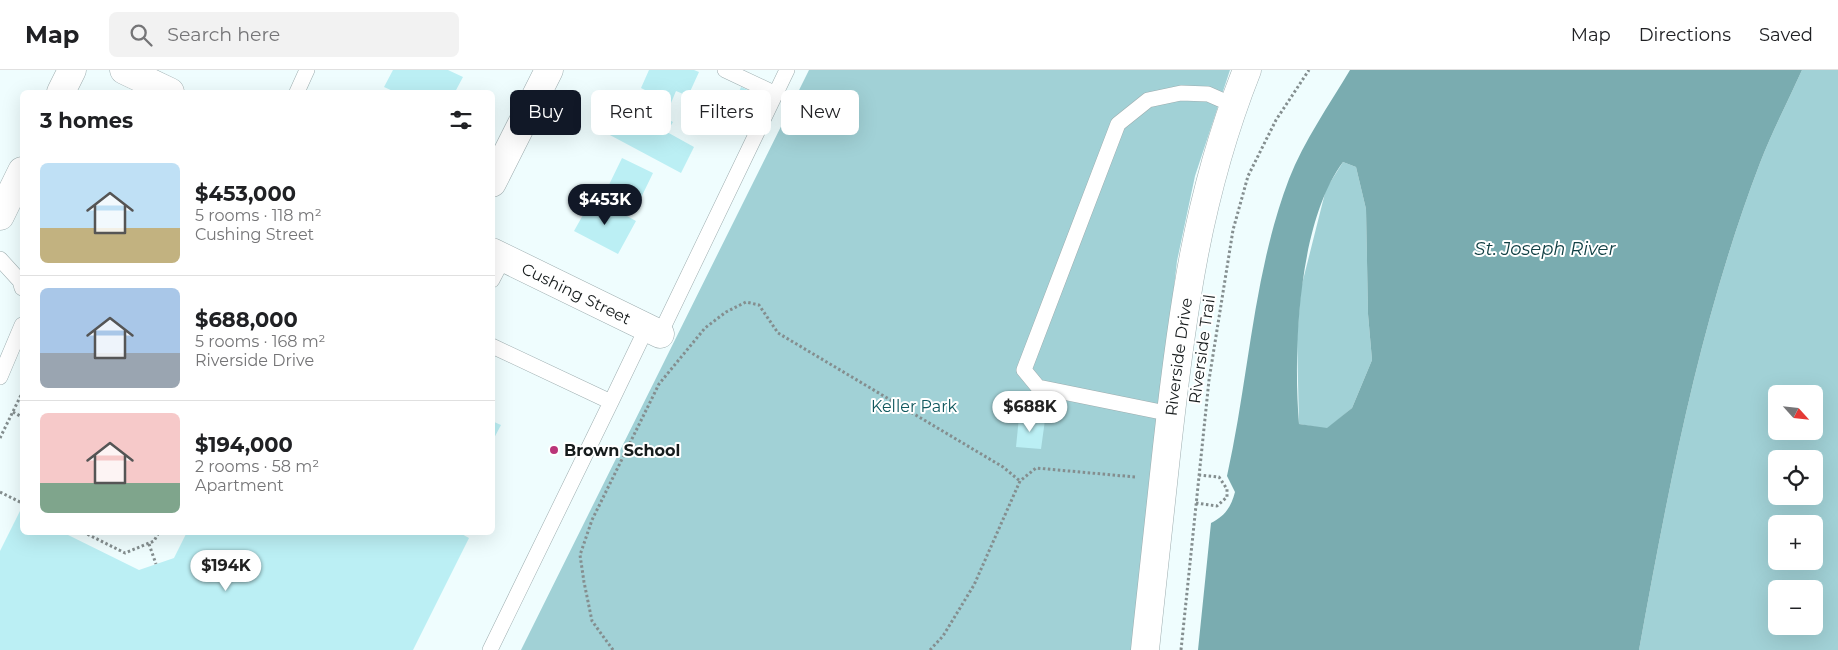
<!DOCTYPE html>
<html lang="en">
<head>
<meta charset="utf-8">
<style>
	:root { --surface:#fff; --page:#f2f2f2; --text:#202124; --muted:#757577; --line:#e0e0e0; --accent:#111827 }
	body { margin:0; font-family:Montserrat,sans-serif; background:var(--page); color:var(--text); height:100vh; display:flex; flex-direction:column; font-size:19px; white-space:nowrap }
	* { box-sizing:border-box; margin:0 }
	p { font-size:16px; color:var(--muted) }
	.icon { flex:none; width:28px; height:28px; fill:none; stroke:currentColor; stroke-width:2; stroke-linecap:round; stroke-linejoin:round }
	.map { position:relative; flex:1; overflow:hidden }
	.drawer { position:absolute; left:20px; top:20px; width:475px; height:445px; display:flex; flex-direction:column; background:var(--surface); border-radius:8px; box-shadow:0 5px 20px #0002 }
	.drawer>* { flex:none }
	.banner { position:absolute; left:510px; top:20px; width:475px; height:45px; display:flex; gap:10px }
	.needle { width:32px; rotate:117deg }
	.fabs { position:absolute; left:1768px; top:315px; display:grid; gap:10px }
	.fabs a { display:grid; place-items:center; width:55px; height:55px; border-radius:8px; background:var(--surface); box-shadow:0 5px 20px #0002; font-size:25px }
	.price { position:absolute; translate:-50% -42px; padding:0 11px; border-radius:18px; background:#fff; color:#222; font-size:16px; line-height:32px; filter:drop-shadow(0 1px 2px #0008) }
	.price::after { content:''; position:absolute; left:50%; top:30px; width:15px; height:11px; margin-left:-8px; background:inherit; clip-path:polygon(0 0,100% 0,50% 100%) }
	.price.selected { background:var(--accent); color:#fff }
	ul { padding:0; list-style:none }
	li { display:flex; align-items:center; gap:15px; height:125px; padding:0 20px }
	li+li { border-top:1px solid var(--line) }
	li span { display:grid; place-items:center; flex:none; width:140px; height:100px; border-radius:8px; color:#555 }
	li>.icon { margin-inline-start:auto }
	span .icon { width:60px; height:60px; fill:#fffc; stroke-width:1 }
	li b { font-size:21px }
	h2 { display:flex; justify-content:space-between; align-items:center; height:60px; padding:0 20px; font-size:21px }
	.tag { padding:0 18px; border-radius:8px; background:var(--surface); box-shadow:0 5px 20px #0002; font-size:18px; line-height:45px }
	.tag.selected { background:var(--accent); color:#fff }
	header { display:flex; align-items:center; gap:30px; box-sizing:border-box; height:70px; padding:0 25px; background:var(--surface); border-bottom:1px solid var(--line) }
	header strong { font-size:24px }
	nav { display:flex; gap:28px; margin-inline-start:auto; font-size:18px }
	.search { width:350px; height:45px; background:var(--page); display:flex; align-items:center; gap:12px; box-sizing:border-box; padding:0 18px; border-radius:8px; color:var(--muted); font-size:19px }
	.map>svg:first-child { display:block }
</style>
</head>
<body>
<header>
<strong>Map</strong>
<div class="search"><svg class="icon" aria-label="search" viewBox="0 0 24 24"><circle cx="10" cy="10" r="6"/><path d="M15 15l6 6"/></svg>Search here</div>
<nav><a>Map</a><a>Directions</a><a>Saved</a></nav>
</header>
<div class="map">
<svg width="1838" height="580" viewBox="0 0 1838 580">
	<rect width="100%" height="100%" fill="#effdfe"/>
	<path fill="#a1d1d6" fill-rule="evenodd" d="M809,0H1230L1195,106L1177,191L1132,580H521Z
		M1802,0H1838V580H1639C1669,415 1700,250 1760,93C1772,62 1788,31 1802,0ZM1776,324H1814V361H1776ZM1776,389H1814V426H1776ZM1776,454H1814V491H1776ZM1776,519H1814V556H1776Z
		M1343,92L1356,97L1366,139L1368,244L1372,290L1352,338L1327,359L1299,354L1297,269L1301,218L1326,119Z"/>
	<path fill="#7aacb0" fill-rule="evenodd" d="M1350,0H1802C1788,31 1772,62 1760,93C1700,250 1669,415 1639,580H1198L1211,453C1225,446 1231,437 1235,422L1227,406C1249,308 1253,203 1289,109C1304,71 1329,35 1350,0ZM1343,92L1356,97L1366,139L1368,244L1372,290L1352,338L1327,358L1299,354C1293,281 1298,152 1343,92Z"/>
	<path fill="#bbeff4" d="M393,0H448L463,7L455,22H395L384,17Z
		M649,0H694L699,2L688,26L676,21L671,33L641,18Z
		M741,17L769,29L759,51L732,38Z
		M628,27L673,52L667,62L694,77L681,103L608,64Z
		M622,88L653,103L636,138L605,123Z
		M593,127L636,151L618,184L574,161Z
		M1019,347L1045,350L1041,379L1016,377Z
		M492,351L501,355L492,372Z
		M20,441L22,443V462H62L139,500L174,488L187,462H458L469,468L413,580H0V481Z"/>
	<g fill="none" stroke-linecap="round" stroke-linejoin="round">
		<g stroke="#9dadaf" stroke-width="16">
			<path id="service" d="M725,0L776,24
				M297,22L307,0
				M0,189L20,211L22,218
				M492,210L504,187
				M660,264L787,0
				M492,276L611,332L647,257
				M0,307L22,255
				M1171,344L1038,317L1024,300L1118,54L1148,30L1181,23L1208,24L1233,35
				M490,580L611,332"/>
		</g>
		<g stroke="#9dadaf" stroke-width="29">
			<g id="minor">
				<path d="M124,0L170,22"/>
				<path d="M61,22L72,0"/>
				<path d="M492,113L549,0"/>
				<path d="M0,146L22,101"/>
				<path id="s1" d="M492,182L660,264"/>
			</g>
		</g>
		<g stroke="#9dadaf" stroke-width="29">
			<g id="tertiary">
				<path id="s2" d="M1145,580C1152,512 1160,444 1167,377C1182,243 1197,126 1247,0"/>
			</g>
		</g>
		<path stroke="#848e8f" stroke-width="3" stroke-dasharray="2.5 2.5" stroke-linecap="butt" d="M13,342L22,347
			M0,368L22,323
			M0,422L22,433
			M1196,433L1217,436L1227,427V419L1219,407L1199,405
			M83,462L125,483L154,471L159,462
			M149,474L156,494
			M613,580L592,551L584,512L580,485L592,450L659,314L705,258L726,242L746,232L759,235L778,263L1003,397L1020,411
			M930,580L943,566L974,515L1020,411L1036,398L1135,407
			M1181,580L1209,310L1233,160L1248,106L1276,50L1309,0"/>
		<use href="#service" stroke="#fff" stroke-width="15"/>
		<use href="#minor" stroke="#fff" stroke-width="28"/>
		<use href="#tertiary" stroke="#fff" stroke-width="28"/>
	</g>
	<circle fill="#ba3579" stroke="#fff" stroke-width="2" cx="554" cy="380" r="5"/>
	<g text-anchor="middle" dominant-baseline="central" stroke-width="4" stroke-linejoin="round" paint-order="stroke">
		<g font-size="16" fill="#161b1c" stroke="#fff">
			<text stroke="none"><textPath href="#s1" startOffset="94">Cushing Street</textPath></text>
			<text transform="translate(1202 279) rotate(-82)">Riverside Trail</text>
			<text stroke="none"><textPath href="#s2" startOffset="295">Riverside Drive</textPath></text>
		</g>
		<g font-size="16" fill="#10585e" stroke="#fff">
			<text x="914" y="336">Keller Park</text>
		</g>
		<g font-size="16" font-weight="bold" fill="#161b1c" stroke="#fff" text-anchor="start">
			<text x="564" y="380">Brown School</text>
		</g>
		<g font-size="18" font-style="italic" fill="#124145" stroke="#fff">
			<text x="1545" y="179">St. Joseph River</text>
		</g>
	</g>
</svg>
<div class="fabs">
<a><svg class="needle" viewBox="-14 -14 28 28"><path d="M0-13l5 13h-10z" fill="#e53935"/><path d="M0 13l5-13h-10z" fill="#757577"/></svg></a>
<a><svg class="icon" aria-label="locate" viewBox="0 0 24 24"><circle cx="12" cy="12" r="6"/><path d="M12 2v4M12 18v4M2 12h4M18 12h4"/></svg></a>
<a>+</a>
<a>−</a>
</div>
<b class="price selected" style="left:605px;top:156px">$453K</b>
<b class="price" style="left:1030px;top:363px">$688K</b>
<b class="price" style="left:226px;top:522px">$194K</b>
<div class="banner">
<a class="tag selected">Buy</a>
<a class="tag">Rent</a>
<a class="tag">Filters</a>
<a class="tag">New</a>
</div>
<section class="drawer">
<h2>3 homes<svg class="icon" aria-label="filters" viewBox="0 0 24 24"><path d="M4 7h16M4 17h16"/><circle cx="9" cy="7" r="2"/><circle cx="15" cy="17" r="2"/></svg></h2>
<ul>
<li><span style="background:linear-gradient(#bfe0f5 65%,#c2b280 0)"><svg class="icon" aria-label="home" viewBox="0 0 24 24"><path d="M3 11l9-7 9 7M6 9v11h12V9"/></svg></span><div><b>$453,000</b><p>5 rooms · 118 m²</p><p>Cushing Street</p></div></li>
<li><span style="background:linear-gradient(#a9c7e8 65%,#9aa5b1 0)"><svg class="icon" aria-label="home" viewBox="0 0 24 24"><path d="M3 11l9-7 9 7M6 9v11h12V9"/></svg></span><div><b>$688,000</b><p>5 rooms · 168 m²</p><p>Riverside Drive</p></div></li>
<li><span style="background:linear-gradient(#f6c9c9 70%,#7fa58c 0)"><svg class="icon" aria-label="home" viewBox="0 0 24 24"><path d="M3 11l9-7 9 7M6 9v11h12V9"/></svg></span><div><b>$194,000</b><p>2 rooms · 58 m²</p><p>Apartment</p></div></li>
</ul>
</section>
</div>
</body>
</html>
